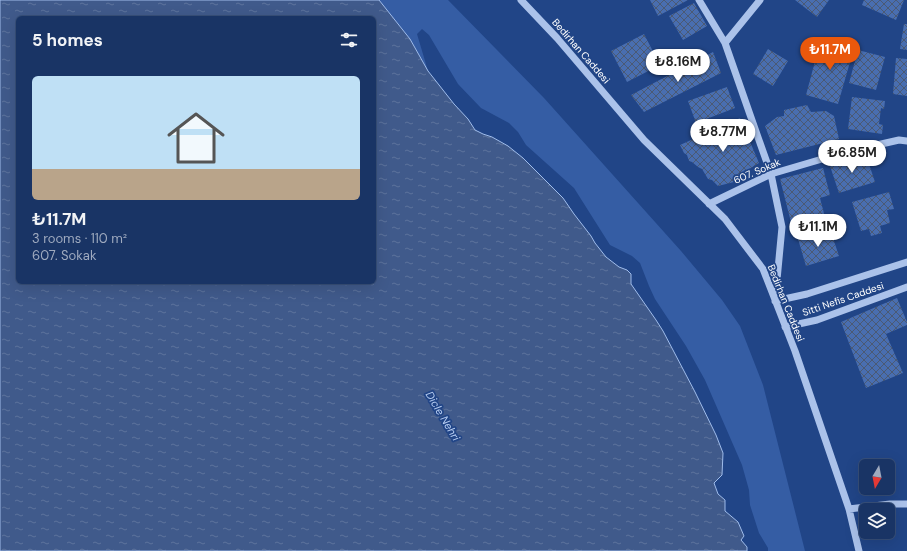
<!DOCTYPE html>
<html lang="en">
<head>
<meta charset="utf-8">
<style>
	:root { --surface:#193465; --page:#263f6e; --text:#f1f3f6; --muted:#9faabf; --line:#374f79; --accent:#ea580c }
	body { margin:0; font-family:"DM Sans",sans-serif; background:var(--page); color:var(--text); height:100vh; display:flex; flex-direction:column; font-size:15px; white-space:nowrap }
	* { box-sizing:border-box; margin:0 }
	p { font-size:13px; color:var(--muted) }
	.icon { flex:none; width:22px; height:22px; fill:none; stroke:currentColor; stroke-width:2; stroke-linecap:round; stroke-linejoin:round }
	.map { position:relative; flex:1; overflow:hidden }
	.panel { position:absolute; left:16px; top:16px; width:360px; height:268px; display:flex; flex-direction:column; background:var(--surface); border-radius:6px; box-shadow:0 4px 16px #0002,0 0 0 1px var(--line) }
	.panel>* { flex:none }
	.needle { width:26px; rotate:190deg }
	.fabs { position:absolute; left:859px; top:459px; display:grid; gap:8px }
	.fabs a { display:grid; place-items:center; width:36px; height:36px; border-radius:6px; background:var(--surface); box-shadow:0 4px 16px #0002,0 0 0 1px var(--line); font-size:20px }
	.price { position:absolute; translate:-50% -34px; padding:0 9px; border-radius:14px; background:#fff; color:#222; font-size:13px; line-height:26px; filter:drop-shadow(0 1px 2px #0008) }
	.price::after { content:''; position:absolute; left:50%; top:24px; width:12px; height:9px; margin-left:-6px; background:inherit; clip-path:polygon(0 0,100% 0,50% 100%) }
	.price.current { background:var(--accent); color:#fff }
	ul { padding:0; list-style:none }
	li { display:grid; align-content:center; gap:8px; height:212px; padding:0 16px }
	li span { display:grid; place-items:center; height:124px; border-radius:6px; color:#555 }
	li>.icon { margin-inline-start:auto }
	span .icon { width:72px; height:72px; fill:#fffc; stroke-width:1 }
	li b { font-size:17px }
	h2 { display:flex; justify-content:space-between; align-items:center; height:48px; padding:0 16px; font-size:17px }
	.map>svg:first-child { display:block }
</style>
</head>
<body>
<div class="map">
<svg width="907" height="551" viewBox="0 0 907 551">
	<defs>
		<pattern id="water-ripples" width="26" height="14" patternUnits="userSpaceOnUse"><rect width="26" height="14" fill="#405a8b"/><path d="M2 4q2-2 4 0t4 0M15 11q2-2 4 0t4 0" fill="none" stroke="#5d739c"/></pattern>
		<pattern id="building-cross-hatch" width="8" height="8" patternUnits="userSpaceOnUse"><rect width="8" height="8" fill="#496eb0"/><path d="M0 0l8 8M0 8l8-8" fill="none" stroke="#4b5a74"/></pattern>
	</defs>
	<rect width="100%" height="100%" fill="#214587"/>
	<path fill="#355da4" d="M379,0H448L544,98L681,251L722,300L740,326L763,385L805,551H768V548L759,533L750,505L749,490L742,465L705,380L686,346L655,299L649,286L640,263L632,256L610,245L574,188L526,145L518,132L509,123L481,108L458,84L429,35L422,29L417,34L428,71L410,39Z"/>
	<path fill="url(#water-ripples)" stroke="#9fbceb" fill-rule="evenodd" d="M0,0H379L410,39L428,71L454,104L468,119L475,130L483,134L492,137L508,146L523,158L563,198L574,214L591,236L595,243L606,257L619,267L627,270L631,274V284L656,320L663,331L695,392L716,435L723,453L722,475L714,483L718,494L725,500V511L738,522L744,536L741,540L747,547V551H0ZM18,18H374V282H18Z"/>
	<path fill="url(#building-cross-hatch)" d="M650,0H688L658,16Z
		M795,0H829L817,17Z
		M864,0H904L896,20L862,5Z
		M694,3L707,26L683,40L669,16Z
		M904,24H907V50L900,49Z
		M644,34L660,65L627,82L611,51Z
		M821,39L854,48L838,104L806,95Z
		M768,49L788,61L773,86L753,74Z
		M858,50L885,57L876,90L849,83Z
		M713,52L721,73L644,112L631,95Z
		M896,58L907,59V96L893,94Z
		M727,87L735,108L696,123L688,101Z
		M852,97L885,101L884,109L881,108L879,124L883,125L882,134L848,129Z
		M807,105L811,112L826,111L834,116L839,139L776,155L765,126L777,117L784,116V110Z
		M740,118L759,163L746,171L734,182L718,186L712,180L708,179L702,169L698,167L692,162L689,161L687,155L684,153L680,145Z
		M866,155L875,182L839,193L830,166Z
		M823,168L830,195L820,198L827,225L794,234L780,179Z
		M889,192L894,209L887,210L890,223L880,226L882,233L871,236L869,229L861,231L852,202Z
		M830,229L839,256L806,266L798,239Z
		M897,298L907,322V325L886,334L903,373L866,388L841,322Z"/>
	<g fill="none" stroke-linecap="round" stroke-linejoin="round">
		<path stroke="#abc2ea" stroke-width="7" d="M521,0L557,38L644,140L725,219L763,269L795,351L849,509L859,551
			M699,0L725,43L754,126L771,174L782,227L775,301L807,294L907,262
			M725,43L760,0
			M709,204L771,174L846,152L899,140L907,141
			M785,327L817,320L907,287
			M849,509L890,504H907"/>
	</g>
	<g text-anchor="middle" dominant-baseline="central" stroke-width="3.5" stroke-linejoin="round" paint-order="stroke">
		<g font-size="10" fill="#fff" stroke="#214587">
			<text transform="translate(581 51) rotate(49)">Bedirhan Caddesi</text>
			<text transform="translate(757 171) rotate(-23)">607. Sokak</text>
			<text transform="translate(843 299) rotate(-19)">Sitti Nefis Caddesi</text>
			<text transform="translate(786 303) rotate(68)">Bedirhan Caddesi</text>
		</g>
		<g font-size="11" font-style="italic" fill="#b7cdf1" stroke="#214587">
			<text transform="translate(443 416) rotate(59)">Dicle Nehri</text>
		</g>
	</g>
</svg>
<div class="fabs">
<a><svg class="needle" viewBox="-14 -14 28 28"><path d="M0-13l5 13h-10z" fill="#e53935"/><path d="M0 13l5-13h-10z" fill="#9faabf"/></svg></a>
<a><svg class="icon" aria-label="layers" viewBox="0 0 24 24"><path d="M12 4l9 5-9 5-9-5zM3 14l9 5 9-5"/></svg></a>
</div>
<b class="price current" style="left:830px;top:71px">₺11.7M</b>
<b class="price" style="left:678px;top:83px">₺8.16M</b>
<b class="price" style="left:723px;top:153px">₺8.77M</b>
<b class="price" style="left:852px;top:174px">₺6.85M</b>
<b class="price" style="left:818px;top:248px">₺11.1M</b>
<section class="panel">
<h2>5 homes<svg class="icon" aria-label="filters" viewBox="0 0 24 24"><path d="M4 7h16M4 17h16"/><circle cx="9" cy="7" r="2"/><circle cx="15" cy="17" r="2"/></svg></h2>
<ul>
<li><span style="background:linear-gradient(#bfe0f5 75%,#b9a48a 0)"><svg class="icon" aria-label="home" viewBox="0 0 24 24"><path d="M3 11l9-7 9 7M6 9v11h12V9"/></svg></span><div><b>₺11.7M</b><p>3 rooms · 110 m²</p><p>607. Sokak</p></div></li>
</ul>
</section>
</div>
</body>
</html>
